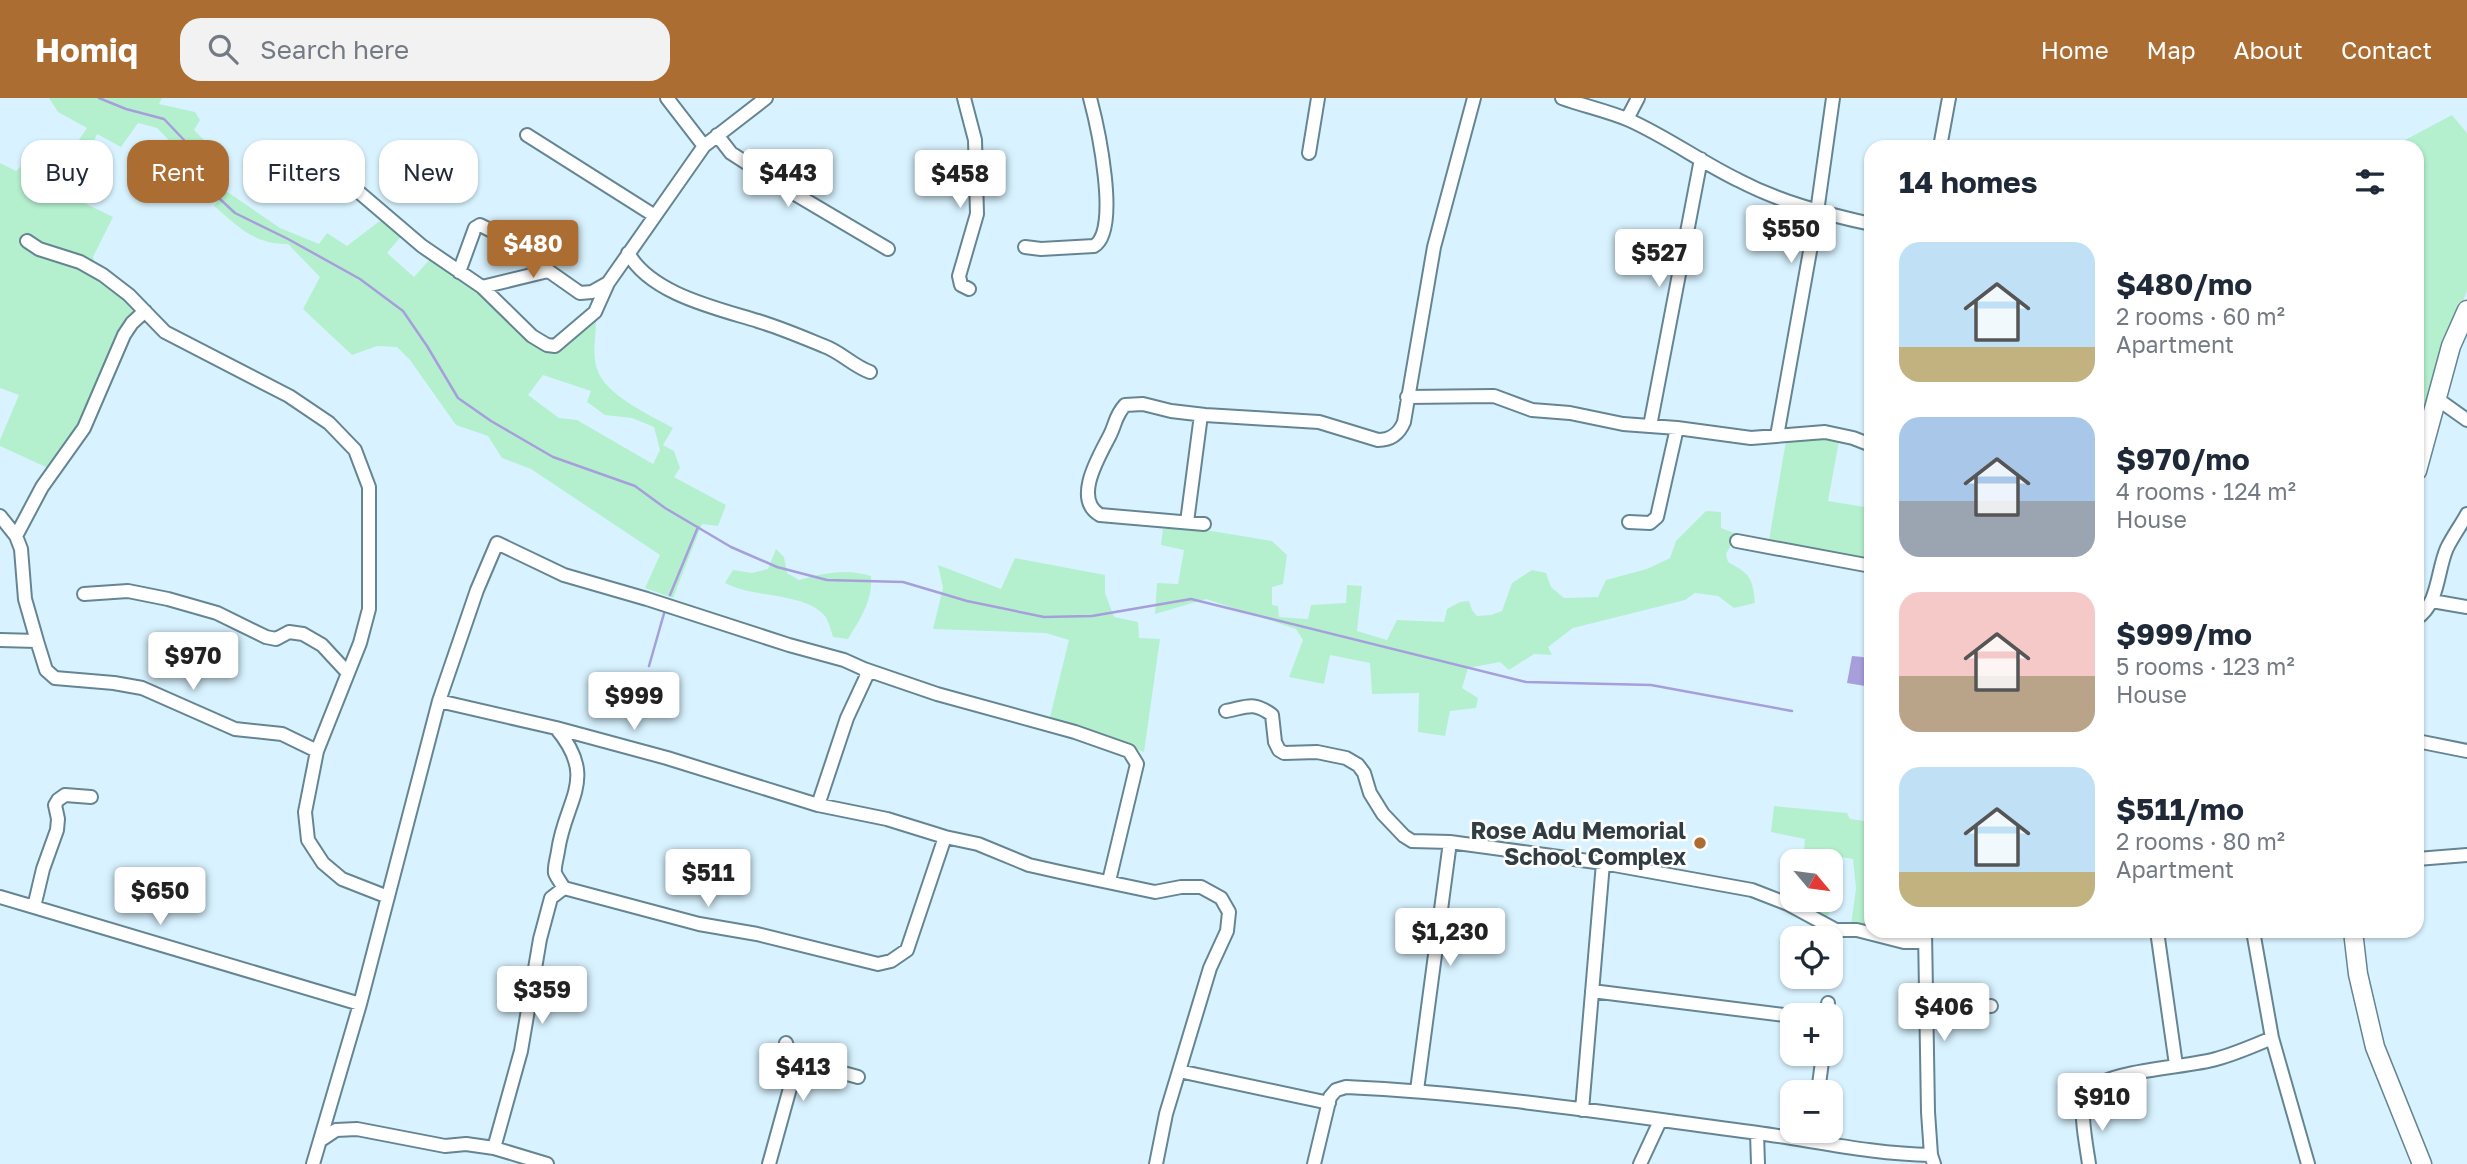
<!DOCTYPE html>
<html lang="en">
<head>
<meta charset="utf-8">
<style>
	:root { --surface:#fff; --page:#f2f2f3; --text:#1f2937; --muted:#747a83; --accent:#ab6d32 }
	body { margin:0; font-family:"Golos Text",sans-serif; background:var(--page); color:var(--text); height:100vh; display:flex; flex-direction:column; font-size:26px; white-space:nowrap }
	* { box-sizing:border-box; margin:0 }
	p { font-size:23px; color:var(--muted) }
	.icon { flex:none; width:38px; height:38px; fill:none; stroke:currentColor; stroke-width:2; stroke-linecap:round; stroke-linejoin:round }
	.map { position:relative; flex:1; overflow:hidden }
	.side { position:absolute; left:1864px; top:42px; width:560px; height:798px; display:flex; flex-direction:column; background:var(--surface); border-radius:21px; box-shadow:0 2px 5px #0004 }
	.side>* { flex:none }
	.banner { position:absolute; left:21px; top:42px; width:665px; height:63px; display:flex; gap:14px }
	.needle { width:46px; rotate:119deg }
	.controls { position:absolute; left:1780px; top:751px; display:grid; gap:14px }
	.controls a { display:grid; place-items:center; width:63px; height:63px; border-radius:14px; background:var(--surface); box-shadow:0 2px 5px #0004; font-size:35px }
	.price { position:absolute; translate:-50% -60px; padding:0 16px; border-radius:7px; background:#fff; color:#222; font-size:23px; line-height:46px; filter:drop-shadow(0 2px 4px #0008) }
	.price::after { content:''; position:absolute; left:50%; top:42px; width:21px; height:16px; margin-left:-10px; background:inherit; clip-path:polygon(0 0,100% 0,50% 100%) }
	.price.selected { background:var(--accent); color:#fff }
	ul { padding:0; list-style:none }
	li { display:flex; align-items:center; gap:21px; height:175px; padding:0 35px }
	li span { display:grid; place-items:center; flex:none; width:196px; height:140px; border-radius:21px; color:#555 }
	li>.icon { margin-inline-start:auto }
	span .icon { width:84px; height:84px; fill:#fffc; stroke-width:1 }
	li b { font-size:30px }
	h2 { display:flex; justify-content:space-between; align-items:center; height:84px; padding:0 35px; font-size:30px }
	.pill { padding:0 24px; border-radius:21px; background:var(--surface); box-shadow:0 2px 5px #0004; font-size:24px; line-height:63px }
	.pill.selected { background:var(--accent); color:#fff }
	header { display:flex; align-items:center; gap:42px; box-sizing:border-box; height:98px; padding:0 35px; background:var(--accent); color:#fff }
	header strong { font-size:33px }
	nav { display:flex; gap:38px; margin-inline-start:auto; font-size:24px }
	.search { width:490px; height:63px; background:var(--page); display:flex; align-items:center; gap:18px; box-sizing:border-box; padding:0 24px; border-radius:21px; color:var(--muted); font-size:26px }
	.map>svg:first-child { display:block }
</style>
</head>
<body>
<header>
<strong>Homiq</strong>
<div class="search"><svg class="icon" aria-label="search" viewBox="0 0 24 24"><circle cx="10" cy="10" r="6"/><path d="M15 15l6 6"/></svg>Search here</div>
<nav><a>Home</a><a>Map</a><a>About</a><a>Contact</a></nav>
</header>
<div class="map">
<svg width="2467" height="1066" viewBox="0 0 2467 1066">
	<rect width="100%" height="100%" fill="#d8f3ff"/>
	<path fill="#b4f0ce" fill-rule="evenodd" d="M49,0H162L159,6L195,14L200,22L194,32L206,44L194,68L157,30L138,25L121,49L97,36L70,98L113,119L93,159L98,179L138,211L74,336L50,371L0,348V342L19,297L0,290V65L16,73L41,51L65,62L87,30L58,14Z
		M2452,17L2467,35V193L2438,267L2424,314L2417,312V49H2392Z
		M226,93L280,130L319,146L327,135L347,148L385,119L404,135L387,155L414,179L432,159L469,185L548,250L560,252L593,219L596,222C596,237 592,257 597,271C605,297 650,317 673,330L663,347L674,353L680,370L674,379L726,407L718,428L702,426L673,500L645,490L660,457L531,371L502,360L488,338L456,327L410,262L397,249L377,248L352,257L303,211L320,179L288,146C253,146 239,129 214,108ZM543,277L591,293L587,304L605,317L632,320L654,329L660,352L653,366L577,322L559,320L528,297Z
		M1827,341L1839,343L1828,403L1871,410V461L1769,442L1786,343Z
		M1706,413L1721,414V430L1737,436L1726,456L1728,464C1750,476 1753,480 1755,505L1734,510L1718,498L1695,495L1685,502L1573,530L1548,549L1552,557L1534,556L1509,572L1500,564L1468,570L1462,590L1478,600L1476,610L1450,613L1445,638L1418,634L1419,595L1372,596L1370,565L1330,557L1324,586L1289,579L1303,542L1296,531L1206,501L1155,516L1157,485L1178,486L1184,452L1161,447L1163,431L1187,429L1272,443L1287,457L1283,486L1272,489V507L1278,508L1279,519L1308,521L1311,507L1346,505L1347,487L1362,488L1357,533L1387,542L1397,522L1444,524L1447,511L1460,504L1469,503L1472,512L1477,518L1491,517L1502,513L1512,485L1532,472L1546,475L1551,489L1564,500L1598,499L1606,482L1647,471L1670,460L1676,443Z
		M776,451L784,459L787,475L799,482C822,475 847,470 871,478C873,503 860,521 848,541L833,539C831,533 829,524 825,518C804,494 752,500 725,485L733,472L752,475L768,471Z
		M1015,460L1105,477V495L1114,519L1138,524L1139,540L1160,541L1144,654L1050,619L1069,542L1046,535L933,531L943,490L938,467L1001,491Z
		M1774,708L1847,715L1850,721L1871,724V832L1851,827L1856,790L1853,761L1841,759L1827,823L1803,802H1830V763H1803L1805,741L1771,734Z"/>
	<path fill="#a79edc" d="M1852,558L1863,559L1871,564V589L1847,585Z"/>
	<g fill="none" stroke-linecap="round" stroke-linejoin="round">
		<path stroke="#a79edc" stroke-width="2.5" d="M99,0L126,11L164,21L184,42L207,89L235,115L288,141L360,181L403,213L427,248L458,300L491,323L553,359L635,388L665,410L731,449L777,469L827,482L903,484L967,503L1044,519L1092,518L1191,501L1526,584L1651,587L1792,613
			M670,497L698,429
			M649,568L665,512"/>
		<g stroke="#658592" stroke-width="16">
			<path id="street" d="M667,0L704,48
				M964,0L975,42L977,116L959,178L961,187L969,191
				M1562,0C1584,8 1608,13 1629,22C1667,39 1701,64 1738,82C1780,104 1825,116 1871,126
				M1627,21L1638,0
				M527,37L655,118
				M717,37L731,55L790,93L888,151
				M1940,49L1949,0
				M1309,55L1318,0
				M340,78L422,148L482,189L532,238L547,247L555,248L595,214L608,185L704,48L766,0
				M27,143L39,151L80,164L103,177L129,197L165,234L289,298L329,325L355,352L369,389V511L360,545L317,653L305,714L308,742L323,765L342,781L388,799
				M1025,149L1041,151L1094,148C1121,133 1097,26 1090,0
				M628,155C651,196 716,210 758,223C781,230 802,239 824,248C841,254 853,268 870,274
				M459,174L475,130L480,127L518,146L533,162L580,195L592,194L608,185
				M482,189L548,173
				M1407,299L1494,298L1532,312L1570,315L1623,326L1677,330L1751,340L1825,334L1853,340L1871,347
				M2436,300L2467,322
				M1650,328L1701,61
				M1777,338L1817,114L1833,0
				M0,418L16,438L21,451L25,501L37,543
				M1187,424L1201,317
				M1629,424L1650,425L1657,419L1677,330
				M1204,426L1100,417C1072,401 1100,357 1110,337C1116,325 1115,318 1125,307L1143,306L1171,313L1205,317L1319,324L1378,342C1391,342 1399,336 1404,324L1434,149L1474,0
				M16,438L42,389L84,330L124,237L132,225L145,213
				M1737,443L1871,468
				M84,496L128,493L168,501L217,515L266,539L276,541L289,534L303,536L322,547L347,574
				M2432,503L2467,509
				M2417,520C2439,506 2437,472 2447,450C2453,438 2461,427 2467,416
				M0,542L37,543L46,572L55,580L114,585L142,590L235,631L282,636L317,653
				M864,571L937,596L1075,634L1129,653L1137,666L1109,783
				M439,603L556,630L667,660L818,707
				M1226,613C1247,609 1253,603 1272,617L1275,644L1279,652L1284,655L1317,654L1346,660L1358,667L1364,675L1370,695L1383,716L1404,738L1412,743L1450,744L1603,765L1752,792L1788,806L1836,832H1857L1904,844H1925
				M556,630C599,681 565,701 558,753C557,760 554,769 555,775C557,780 561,785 564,790L699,826L757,836L878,866L891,863L907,852L945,739
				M2417,643L2467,653
				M91,699L65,697L58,702L55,707L58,721L57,732L43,771L34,809L360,906
				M2417,761L2467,757
				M0,799L34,809
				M1925,833L1928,1014L1931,1057
				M2157,833L2176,967
				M2253,833L2272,940L2308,1066
				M1592,893L1792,918
				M1927,912L1991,908
				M1827,917L1828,905
				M786,945L795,972
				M1179,973L1329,1005
				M1417,992L1450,744
				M1818,994L1823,956
				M1582,1012L1603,765
				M1757,1035L1758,1066
				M321,1042L336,1032L357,1031L445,1048L466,1046L494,1050L547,1066
				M494,1050L521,953L540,841L551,800L564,790
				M313,1066L360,906L439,603L477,492L497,445L564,477L647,501L789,547L844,562L864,571L867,577L847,620L818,707L887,721L945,739L978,746L1029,767L1060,774L1155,794L1181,789H1201L1221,800L1229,814L1227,833L1210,870L1166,1016L1156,1066
				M769,1066L795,972L802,967L818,968L858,979
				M1314,1066L1330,999L1336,992L1346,989C1484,995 1621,1017 1758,1035C1816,1043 1873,1056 1931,1057L1934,1066
				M1640,1066L1660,1023
				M2089,1066C2087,1051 2078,1008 2086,996C2104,971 2187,970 2216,961C2235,956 2253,948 2272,940"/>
		</g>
		<g stroke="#658592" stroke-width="21">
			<path id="secondary" d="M2417,373L2451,248L2467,212
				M2353,833L2358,876L2375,949L2422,1066"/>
		</g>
		<use href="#street" stroke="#fff" stroke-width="12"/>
		<use href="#secondary" stroke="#fff" stroke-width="18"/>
	</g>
	<circle fill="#ab6d32" stroke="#fff" stroke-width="2.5" cx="1700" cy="745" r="7"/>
	<g text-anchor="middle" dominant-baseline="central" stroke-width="5" stroke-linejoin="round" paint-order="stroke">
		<g font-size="23" font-weight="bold" fill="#303e44" stroke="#fff" text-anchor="end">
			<text x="1686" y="732">Rose Adu Memorial<tspan x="1686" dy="26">School Complex</tspan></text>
		</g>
	</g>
</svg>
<div class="controls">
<a><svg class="needle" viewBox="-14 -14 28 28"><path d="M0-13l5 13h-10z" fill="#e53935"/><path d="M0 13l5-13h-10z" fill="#747a83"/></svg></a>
<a><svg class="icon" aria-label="locate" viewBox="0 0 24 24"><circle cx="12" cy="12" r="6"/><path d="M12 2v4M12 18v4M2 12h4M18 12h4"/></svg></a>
<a>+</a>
<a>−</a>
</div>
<b class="price" style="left:788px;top:111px">$443</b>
<b class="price" style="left:960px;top:112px">$458</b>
<b class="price" style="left:1791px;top:167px">$550</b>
<b class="price selected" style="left:533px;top:182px">$480</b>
<b class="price" style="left:1659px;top:191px">$527</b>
<b class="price" style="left:193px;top:594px">$970</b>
<b class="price" style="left:634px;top:634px">$999</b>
<b class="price" style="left:708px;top:811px">$511</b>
<b class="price" style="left:160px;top:829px">$650</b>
<b class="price" style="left:1450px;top:870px">$1,230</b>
<b class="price" style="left:542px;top:928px">$359</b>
<b class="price" style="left:1944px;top:945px">$406</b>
<b class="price" style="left:803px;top:1005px">$413</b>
<b class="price" style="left:2102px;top:1035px">$910</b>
<div class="banner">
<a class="pill">Buy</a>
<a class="pill selected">Rent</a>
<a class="pill">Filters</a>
<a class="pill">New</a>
</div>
<section class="side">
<h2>14 homes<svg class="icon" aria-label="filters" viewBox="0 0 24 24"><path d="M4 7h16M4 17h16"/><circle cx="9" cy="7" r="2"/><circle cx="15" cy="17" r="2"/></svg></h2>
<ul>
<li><span style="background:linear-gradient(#bfe0f5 75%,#c2b280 0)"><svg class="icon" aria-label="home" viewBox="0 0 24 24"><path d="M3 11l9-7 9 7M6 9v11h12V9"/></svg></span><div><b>$480/mo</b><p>2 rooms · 60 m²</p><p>Apartment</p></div></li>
<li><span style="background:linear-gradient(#a9c7e8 60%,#9aa5b1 0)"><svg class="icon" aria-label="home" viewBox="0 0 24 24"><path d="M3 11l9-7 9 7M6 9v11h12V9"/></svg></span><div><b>$970/mo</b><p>4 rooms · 124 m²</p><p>House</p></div></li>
<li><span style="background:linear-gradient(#f6c9c9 60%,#b9a48a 0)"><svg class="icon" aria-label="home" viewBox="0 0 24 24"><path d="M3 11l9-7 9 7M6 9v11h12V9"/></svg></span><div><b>$999/mo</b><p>5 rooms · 123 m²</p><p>House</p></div></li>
<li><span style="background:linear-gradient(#bfe0f5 75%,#c2b280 0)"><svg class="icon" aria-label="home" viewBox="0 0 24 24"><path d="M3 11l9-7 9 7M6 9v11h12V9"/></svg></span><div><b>$511/mo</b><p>2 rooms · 80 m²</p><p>Apartment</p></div></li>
</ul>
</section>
</div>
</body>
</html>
